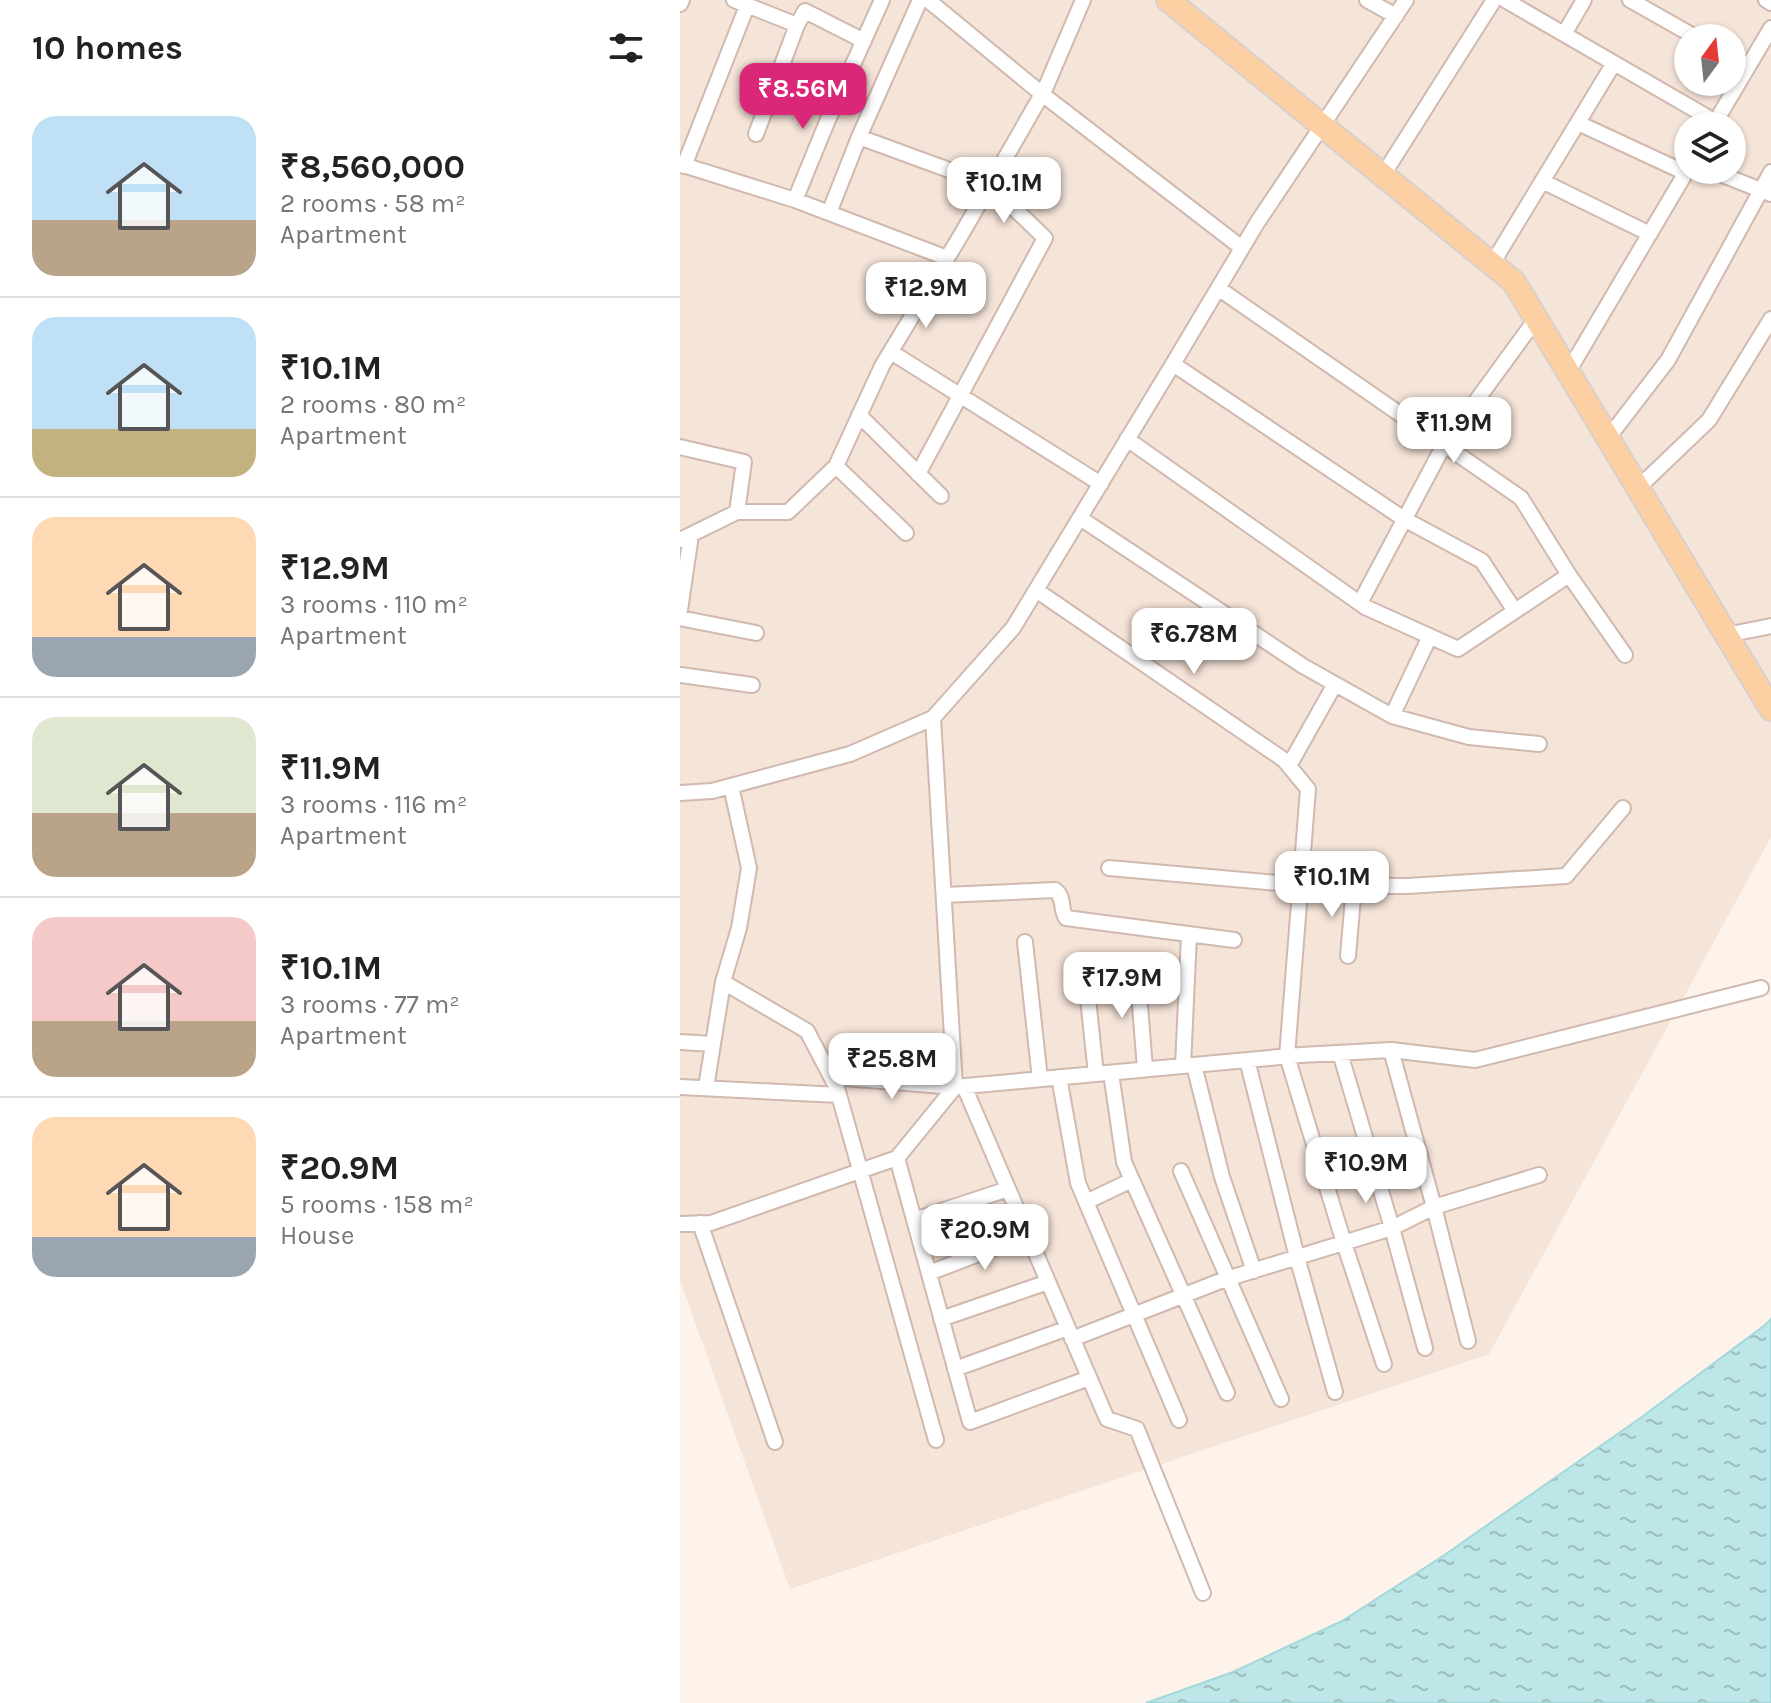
<!DOCTYPE html>
<html lang="en">
<head>
<meta charset="utf-8">
<style>
	:root { --surface:#fff; --page:#f6f6f6; --text:#222; --muted:#767676; --line:#e0e0e0; --accent:#db2777 }
	body { margin:0; font-family:Karla,sans-serif; background:var(--page); color:var(--text); height:100vh; display:flex; flex-direction:column; font-size:30px; white-space:nowrap }
	* { box-sizing:border-box; margin:0 }
	p { font-size:26px; color:var(--muted) }
	.icon { flex:none; width:44px; height:44px; fill:none; stroke:currentColor; stroke-width:2; stroke-linecap:round; stroke-linejoin:round }
	.map { position:relative; flex:1; overflow:hidden }
	.side { display:flex; flex-direction:column; background:var(--surface); width:680px }
	.side>* { flex:none }
	.needle { width:52px; rotate:15deg }
	.buttons { position:absolute; left:994px; top:24px; display:grid; gap:16px }
	.buttons a { display:grid; place-items:center; width:72px; height:72px; border-radius:50%; background:var(--surface); box-shadow:0 2px 6px #0004; font-size:40px }
	.price { position:absolute; translate:-50% -68px; padding:0 18px; border-radius:16px; background:#fff; color:#222; font-size:26px; line-height:52px; filter:drop-shadow(0 2px 4px #0008) }
	.price::after { content:''; position:absolute; left:50%; top:48px; width:24px; height:18px; margin-left:-12px; background:inherit; clip-path:polygon(0 0,100% 0,50% 100%) }
	.price.on { background:var(--accent); color:#fff }
	ul { padding:0; list-style:none }
	li { display:flex; align-items:center; gap:24px; height:200px; padding:0 32px }
	li+li { border-top:2px solid var(--line) }
	li span { display:grid; place-items:center; flex:none; width:224px; height:160px; border-radius:24px; color:#555 }
	li>.icon { margin-inline-start:auto }
	span .icon { width:96px; height:96px; fill:#fffc; stroke-width:1 }
	li b { font-size:34px }
	h2 { display:flex; justify-content:space-between; align-items:center; height:96px; padding:0 32px; font-size:34px }
	main { display:flex; flex:1; min-height:0 }
	.map>svg:first-child { display:block }
</style>
</head>
<body>
<main>
<section class="side">
<h2>10 homes<svg class="icon" aria-label="filters" viewBox="0 0 24 24"><path d="M4 7h16M4 17h16"/><circle cx="9" cy="7" r="2"/><circle cx="15" cy="17" r="2"/></svg></h2>
<ul>
<li><span style="background:linear-gradient(#bfe0f5 65%,#b9a48a 0)"><svg class="icon" aria-label="home" viewBox="0 0 24 24"><path d="M3 11l9-7 9 7M6 9v11h12V9"/></svg></span><div><b>₹8,560,000</b><p>2 rooms · 58 m²</p><p>Apartment</p></div></li>
<li><span style="background:linear-gradient(#bfe0f5 70%,#c2b280 0)"><svg class="icon" aria-label="home" viewBox="0 0 24 24"><path d="M3 11l9-7 9 7M6 9v11h12V9"/></svg></span><div><b>₹10.1M</b><p>2 rooms · 80 m²</p><p>Apartment</p></div></li>
<li><span style="background:linear-gradient(#ffd9b3 75%,#9aa5b1 0)"><svg class="icon" aria-label="home" viewBox="0 0 24 24"><path d="M3 11l9-7 9 7M6 9v11h12V9"/></svg></span><div><b>₹12.9M</b><p>3 rooms · 110 m²</p><p>Apartment</p></div></li>
<li><span style="background:linear-gradient(#dfe7d0 60%,#b9a48a 0)"><svg class="icon" aria-label="home" viewBox="0 0 24 24"><path d="M3 11l9-7 9 7M6 9v11h12V9"/></svg></span><div><b>₹11.9M</b><p>3 rooms · 116 m²</p><p>Apartment</p></div></li>
<li><span style="background:linear-gradient(#f6c9c9 65%,#b9a48a 0)"><svg class="icon" aria-label="home" viewBox="0 0 24 24"><path d="M3 11l9-7 9 7M6 9v11h12V9"/></svg></span><div><b>₹10.1M</b><p>3 rooms · 77 m²</p><p>Apartment</p></div></li>
<li><span style="background:linear-gradient(#ffd9b3 75%,#9aa5b1 0)"><svg class="icon" aria-label="home" viewBox="0 0 24 24"><path d="M3 11l9-7 9 7M6 9v11h12V9"/></svg></span><div><b>₹20.9M</b><p>5 rooms · 158 m²</p><p>House</p></div></li>
</ul>
</section>
<div class="map">
<svg width="1091" height="1703" viewBox="0 0 1091 1703">
	<defs>
		<pattern id="water-ripples" width="26" height="14" patternUnits="userSpaceOnUse" patternTransform="scale(2)"><rect width="26" height="14" fill="#bde6e8"/><path d="M2 4q2-2 4 0t4 0M15 11q2-2 4 0t4 0" fill="none" stroke="#9ebdbe"/></pattern>
	</defs>
	<rect width="100%" height="100%" fill="#fdf3ea"/>
	<path fill="#f5e4d8" fill-rule="evenodd" d="M0,0H1091V837L809,1354L110,1589L0,1280ZM1008,38H1052V82H1008ZM1008,126H1052V170H1008Z"/>
	<path fill="url(#water-ripples)" stroke="#a3d8da" stroke-width="2" d="M1091,1319V1703H466L553,1672L662,1621L763,1556L959,1419L1085,1325Z"/>
	<g fill="none" stroke-linecap="round" stroke-linejoin="round">
		<g stroke="#d0b9ae" stroke-width="18">
			<path id="street" d="M54,0L117,25L125,11L184,41
				M248,0L362,94L562,248
				M687,0L716,16
				M825,0L1036,122
				M950,0L1017,38
				M1086,0L1091,3
				M0,4L2,0
				M884,34L904,0
				M1052,58L1068,67
				M898,123L1006,173
				M1033,126L1091,28
				M76,134L117,25
				M0,164L115,200L147,122L202,0
				M4,166L67,6
				M1030,170L1091,194
				M703,175L814,0
				M862,181L970,234
				M115,200L267,258
				M149,213L179,137
				M812,264L934,63
				M211,352L421,484
				M493,364L724,519L802,561L835,611
				M888,372L1008,169
				M179,415L261,496
				M928,438L988,360L1091,172
				M447,439L685,607L778,649L889,575L841,498L538,288
				M0,447L64,462L57,512
				M156,466L226,533
				M238,474L365,238L310,185L179,137L240,0
				M958,488L1029,420L1091,319
				M400,518L623,666L712,716L750,636
				M0,540L57,512H108L156,466L202,366L281,235L365,89L403,0
				M889,575L945,655
				M356,590L610,764L655,684
				M680,603L764,445L856,319
				M0,610L11,535
				M0,618L76,633
				M1046,635L1091,626
				M0,675L72,685
				M712,716L789,737L859,744
				M604,760L628,789L607,1056L664,1243L704,1364
				M0,793L32,791L170,754L253,718L333,628L493,364L577,223L726,0
				M429,868L620,885L728,886L886,876L943,808
				M264,895L375,890C385,897 380,909 386,918L554,940
				M345,942L360,1079
				M668,956L674,886
				M457,968L465,1069
				M406,980L416,1074
				M43,982L127,1031L157,1088L256,1440
				M0,1042L33,1044L43,982L59,928L69,868L51,786
				M660,1053L712,1228L745,1348
				M567,1060L617,1257L655,1392
				M514,1065L542,1177L574,1271
				M503,1066L509,935
				M431,1073L444,1162L547,1393
				M152,1077L275,1087L621,1055L711,1050L795,1060L1081,988
				M379,1077L398,1183L499,1420
				M284,1086L427,1419L457,1429L523,1593
				M0,1087L159,1095
				M26,1088L33,1044
				M217,1158L290,1422L409,1378
				M501,1171L601,1399
				M406,1202L452,1180
				M234,1220L328,1189
				M20,1223L95,1442
				M0,1224L31,1223L217,1158L275,1087L253,718
				M249,1273L348,1235
				M261,1319L368,1282
				M392,1339L543,1280L712,1228L754,1207L711,1050
				M788,1341L754,1207L859,1175
				M275,1369L388,1328"/>
		</g>
		<g stroke="#d9d0cd" stroke-width="26">
			<path id="primary" d="M488,0L834,282L1091,709"/>
		</g>
		<use href="#street" stroke="#fff" stroke-width="14"/>
		<use href="#primary" stroke="#fcd0a2" stroke-width="22"/>
	</g>
</svg>
<div class="buttons">
<a><svg class="needle" viewBox="-14 -14 28 28"><path d="M0-13l5 13h-10z" fill="#e53935"/><path d="M0 13l5-13h-10z" fill="#767676"/></svg></a>
<a><svg class="icon" aria-label="layers" viewBox="0 0 24 24"><path d="M12 4l9 5-9 5-9-5zM3 14l9 5 9-5"/></svg></a>
</div>
<b class="price on" style="left:123px;top:131px">₹8.56M</b>
<b class="price" style="left:324px;top:225px">₹10.1M</b>
<b class="price" style="left:246px;top:330px">₹12.9M</b>
<b class="price" style="left:774px;top:465px">₹11.9M</b>
<b class="price" style="left:514px;top:676px">₹6.78M</b>
<b class="price" style="left:652px;top:919px">₹10.1M</b>
<b class="price" style="left:442px;top:1020px">₹17.9M</b>
<b class="price" style="left:212px;top:1101px">₹25.8M</b>
<b class="price" style="left:686px;top:1205px">₹10.9M</b>
<b class="price" style="left:305px;top:1272px">₹20.9M</b>
</div>
</main>
</body>
</html>
